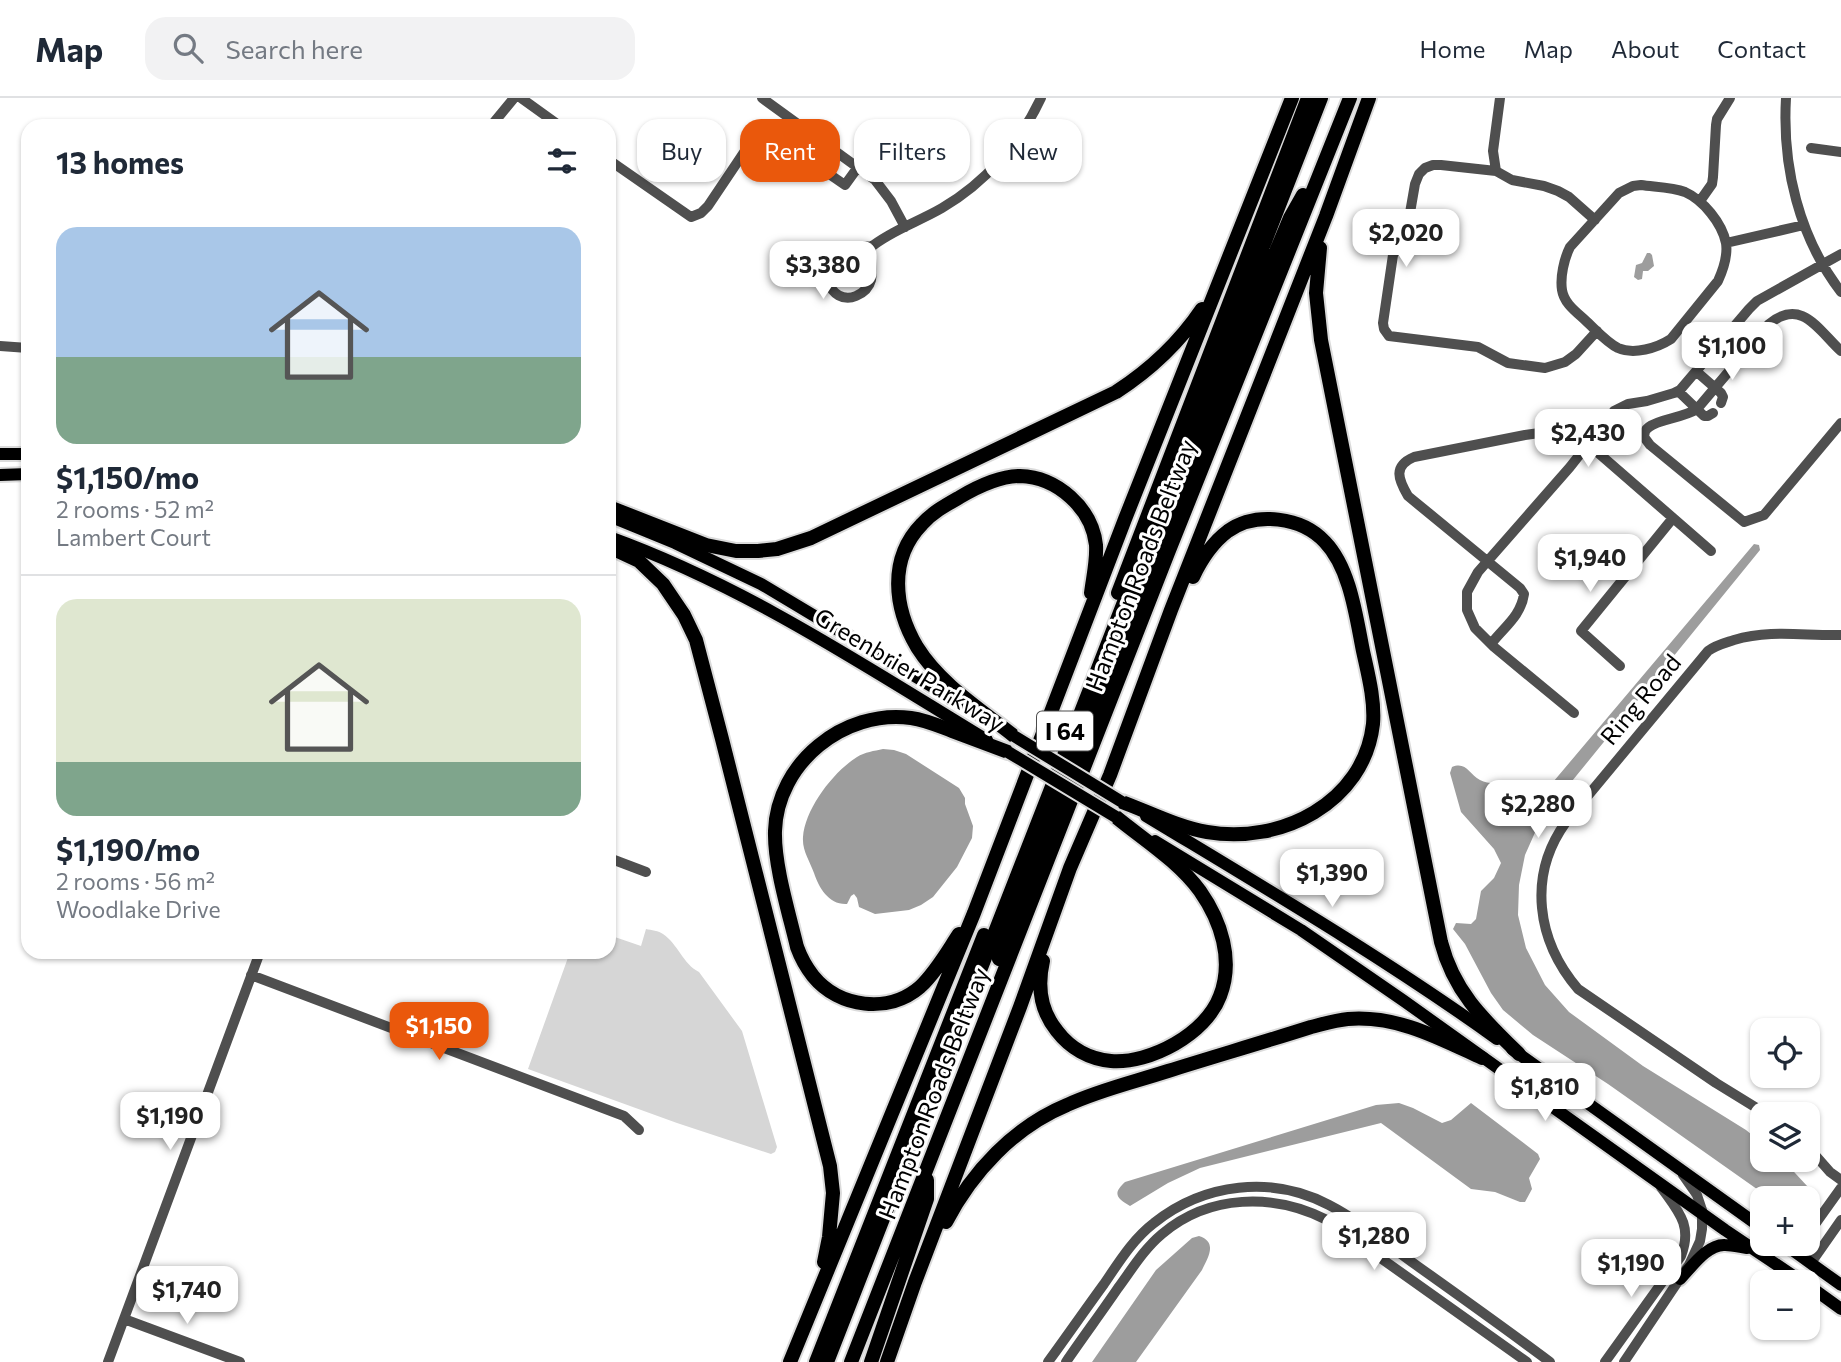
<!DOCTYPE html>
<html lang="en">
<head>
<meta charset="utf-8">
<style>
	:root { --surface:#fff; --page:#f2f2f3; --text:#1f2937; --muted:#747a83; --line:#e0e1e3; --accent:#ea580c }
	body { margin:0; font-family:Commissioner,sans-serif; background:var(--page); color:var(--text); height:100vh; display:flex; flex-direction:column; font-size:26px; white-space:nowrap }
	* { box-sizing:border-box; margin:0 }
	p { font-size:23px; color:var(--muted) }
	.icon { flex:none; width:38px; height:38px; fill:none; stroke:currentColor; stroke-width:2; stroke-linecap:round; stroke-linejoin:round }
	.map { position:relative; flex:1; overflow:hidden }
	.details { position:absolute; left:21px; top:21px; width:595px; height:840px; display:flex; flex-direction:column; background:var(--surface); border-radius:21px; box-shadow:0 2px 5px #0004 }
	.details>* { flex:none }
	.hud { position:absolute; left:637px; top:21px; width:665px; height:63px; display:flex; gap:14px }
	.fabs { position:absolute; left:1750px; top:920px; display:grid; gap:14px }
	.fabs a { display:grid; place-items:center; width:70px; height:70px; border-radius:14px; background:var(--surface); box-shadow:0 2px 5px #0004; font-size:35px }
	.price { position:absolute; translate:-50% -60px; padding:0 16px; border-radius:14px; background:#fff; color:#222; font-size:23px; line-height:46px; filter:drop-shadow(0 2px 4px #0008) }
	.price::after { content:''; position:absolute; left:50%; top:42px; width:21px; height:16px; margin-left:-10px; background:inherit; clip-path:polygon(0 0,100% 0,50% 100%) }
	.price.current { background:var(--accent); color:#fff }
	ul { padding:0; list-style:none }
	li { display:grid; align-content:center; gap:14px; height:371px; padding:0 35px }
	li+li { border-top:2px solid var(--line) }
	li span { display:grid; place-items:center; height:217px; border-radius:21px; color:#555 }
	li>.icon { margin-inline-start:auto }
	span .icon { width:126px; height:126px; fill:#fffc; stroke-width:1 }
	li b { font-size:30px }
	h2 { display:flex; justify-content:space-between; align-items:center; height:84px; padding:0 35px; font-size:30px }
	.tag { padding:0 24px; border-radius:21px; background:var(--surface); box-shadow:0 2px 5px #0004; font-size:24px; line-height:63px }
	.tag.current { background:var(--accent); color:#fff }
	header { display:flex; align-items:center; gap:42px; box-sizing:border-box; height:98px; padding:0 35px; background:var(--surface); border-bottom:2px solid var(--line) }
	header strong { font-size:33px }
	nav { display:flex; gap:38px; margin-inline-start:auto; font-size:24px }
	.search { width:490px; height:63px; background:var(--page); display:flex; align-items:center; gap:18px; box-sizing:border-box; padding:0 24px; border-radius:21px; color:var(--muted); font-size:26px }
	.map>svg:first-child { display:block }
</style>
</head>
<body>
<header>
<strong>Map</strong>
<div class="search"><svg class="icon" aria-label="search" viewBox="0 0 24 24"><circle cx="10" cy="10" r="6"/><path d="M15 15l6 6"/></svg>Search here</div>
<nav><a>Home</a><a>Map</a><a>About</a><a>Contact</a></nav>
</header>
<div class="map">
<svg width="1841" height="1264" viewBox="0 0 1841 1264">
	<rect width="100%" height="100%" fill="#fff"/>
	<path fill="#d6d6d6" d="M646,831C651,832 659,833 663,836C678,846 683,866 699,874L742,933L777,1049L775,1054L771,1056L677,1025L528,971L570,854H609V837L641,848Z"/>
	<path fill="#9d9d9d" d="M1647,155H1650L1652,157L1654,168L1648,173H1643L1642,181L1638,182L1634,179L1636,167L1642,165Z
		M1754,446L1759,447L1760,452L1555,704L1537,730L1525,757L1519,787L1518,817L1526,850L1545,887L1569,914L1643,968L1746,1032L1762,1045V1062H1783L1808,1089L1809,1096L1806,1101H1771L1608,986L1533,937L1503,912L1491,895L1465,846L1453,831L1456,825L1471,826L1476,821L1481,793L1494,780L1501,765L1494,751L1461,714L1450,675L1452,669C1466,663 1469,676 1480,682C1491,688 1504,683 1515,685C1525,686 1539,693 1548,690Z
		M883,651L894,652L906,656L959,690L965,700V706L973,728L972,740L957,769L933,799L921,807L909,812L875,816L859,809L857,800L854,796L851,798L847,806C829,807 819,790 814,775C810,763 802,753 803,739C805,711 833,674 857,659C865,654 874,653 883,651Z
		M1399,1005L1413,1010L1442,1025L1451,1022L1471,1005L1538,1056L1540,1061L1529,1080L1532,1091L1525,1104H1520L1495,1094L1471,1091L1381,1025L1200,1070L1168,1085L1130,1108C1117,1100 1112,1096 1125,1084L1376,1007Z
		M1199,1138C1218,1144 1208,1160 1202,1172L1136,1264H1092L1156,1172L1192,1140Z"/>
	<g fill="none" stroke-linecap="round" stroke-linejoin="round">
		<g stroke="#dbdbdb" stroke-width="16">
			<path id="major" d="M0,356H28
				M0,377L28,376
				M609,418L675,445L761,486L978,616
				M609,439C745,488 865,568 987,642
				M1146,718C1265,790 1384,860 1497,941
				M1155,743L1301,832L1404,903L1725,1132L1804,1185
				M1512,951L1762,1130
				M1784,1146L1841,1187
				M1680,1181C1691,1170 1707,1146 1725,1147C1732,1147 1740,1149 1747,1150
				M1808,1187L1841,1211"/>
		</g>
		<g stroke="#dbdbdb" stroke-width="18">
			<path id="highway" d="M1320,150L1316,195L1321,242L1441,844C1454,894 1483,921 1519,956
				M609,409L706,447L736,453H758L777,451L811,440L1116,294C1150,272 1179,245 1202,211
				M609,449L639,463L663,486L684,517L696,542L722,641L830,1068L833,1095L829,1139L824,1164
				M1118,495L1308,0
				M1014,638C980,611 940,586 917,549C894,510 888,461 922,426C933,414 946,407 960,399C977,389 1000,378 1020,378C1057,379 1092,410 1096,447C1097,463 1093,479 1091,495
				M1122,704C1149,714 1178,729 1207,734C1280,747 1364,705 1373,626C1375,602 1368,576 1363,553C1356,518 1350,470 1325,444C1302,419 1256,413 1228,433C1212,445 1201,462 1193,479
				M959,836C947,854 936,874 920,889C889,916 839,910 813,878C806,869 801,860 797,849C789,815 774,767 775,733C777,665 844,611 911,620C926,622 939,628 952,633C971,640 989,647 1008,654
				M999,861L1252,211L1290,120L1303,97
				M1043,863C1037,889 1040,912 1057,933C1070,950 1089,961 1111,963C1150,966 1206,936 1220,898C1234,862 1221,823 1200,793C1178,763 1144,742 1116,719
				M946,1124C972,1074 1014,1029 1067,1007C1099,992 1134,984 1168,973C1216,958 1264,944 1311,929C1323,926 1336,922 1348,921C1397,917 1439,940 1482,960
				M790,1264L974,815L1125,421L1292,0
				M816,1264L984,837
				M827,1264L1321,0
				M851,1264L1168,455L1350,0
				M871,1264L927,1101V1082
				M887,1264L915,1184L1020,909L1070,770L1110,677L1171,512L1326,118L1369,0"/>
		</g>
		<path stroke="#4f4f4f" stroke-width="10" d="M521,0L560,28
			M762,0L875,82L891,103L905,129
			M1786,0C1782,69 1799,139 1841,194
			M491,28L514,0
			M1811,50L1841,54
			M609,62L691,119L701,115L708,108L761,29L845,87L858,69
			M1496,73L1493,53L1500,0
			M1641,87C1655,89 1672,89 1685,94C1703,102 1722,125 1726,145C1728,158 1723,172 1718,183L1671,241C1657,250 1634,257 1618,250C1606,244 1595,231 1585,222C1575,213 1564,205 1562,192C1560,179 1564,161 1570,149L1619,95L1633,88Z
			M1700,103L1712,86L1713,79L1716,27L1717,21L1730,0
			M1595,122L1569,99L1558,93L1544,88L1512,82L1496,73L1441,67H1433L1425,70L1419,76L1415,86L1407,132L1393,157L1383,225L1384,231L1389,238L1478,249L1508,265L1545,270L1565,264L1576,256L1597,233
			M1726,145L1804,127
			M871,149C870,160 873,172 871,182C869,190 863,195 856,198C830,209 811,165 850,153C857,150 863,147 871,149C892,132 918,124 942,110C985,85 1020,45 1041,0
			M0,248L28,250
			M1841,253C1819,233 1802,199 1769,226L1697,311C1683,320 1659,321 1649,329C1644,333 1645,334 1644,339L1650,347L1744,424L1764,417L1841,325
			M1697,274L1721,295L1723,299L1721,305
			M1678,293L1704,318H1708L1713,315
			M1491,546C1504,529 1521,518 1524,496L1520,490L1408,398C1398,381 1393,368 1414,359L1525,337L1561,332L1588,346L1711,453
			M1620,568L1581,533L1673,420
			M1574,615L1494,549L1475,530L1467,512V494L1478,474L1570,369L1614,313L1628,306L1647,303L1674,295L1680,292L1749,211L1757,203L1841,156
			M609,760L646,774
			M251,877L624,1018L639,1032
			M1768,1017L1716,985L1578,891C1537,843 1527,778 1566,724L1708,553C1716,547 1725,545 1734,542C1771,531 1804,538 1841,537
			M1808,1049L1830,1074L1841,1082
			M1808,1136L1841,1090
			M1811,1165L1841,1122
			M124,1221L240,1264
			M108,1264L260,854
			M1048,1264C1067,1238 1085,1212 1104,1186C1119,1164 1133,1141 1154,1125C1204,1085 1272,1077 1329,1107C1360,1123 1388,1147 1416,1167C1461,1199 1506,1231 1550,1264
			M1066,1264C1083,1239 1101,1215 1118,1190C1132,1171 1144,1151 1162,1136C1209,1096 1274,1095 1327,1122L1527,1264
			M1605,1264L1681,1158C1693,1127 1678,1113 1661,1089
			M1624,1264L1689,1167L1700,1143L1702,1131V1112L1697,1097L1683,1077"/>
		<use href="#major" stroke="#000" stroke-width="12"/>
		<use href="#highway" stroke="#000" stroke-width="14"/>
		<g stroke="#dbdbdb" stroke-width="16" stroke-linecap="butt">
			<path id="major-bridge" d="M1014,638L1122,704
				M1008,654L1116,719"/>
		</g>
		<use href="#major-bridge" stroke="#000" stroke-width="12"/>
	</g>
	<g text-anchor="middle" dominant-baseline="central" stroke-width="6" stroke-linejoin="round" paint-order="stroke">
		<rect fill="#fff" stroke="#4c4c4c" stroke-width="2" x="1037" y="613.5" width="56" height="39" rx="5"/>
		<g font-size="23" font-weight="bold" fill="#000">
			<text x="1065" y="633">I 64</text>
		</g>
		<g font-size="24" fill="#000" stroke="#fff">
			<text transform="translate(1140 467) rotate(-69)">Hampton Roads Beltway</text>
			<text transform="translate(910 571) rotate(31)">Greenbrier Parkway</text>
			<text transform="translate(1640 601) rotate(-50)">Ring Road</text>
			<text transform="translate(933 995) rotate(-69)">Hampton Roads Beltway</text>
		</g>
	</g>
</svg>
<div class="fabs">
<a><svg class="icon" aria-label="locate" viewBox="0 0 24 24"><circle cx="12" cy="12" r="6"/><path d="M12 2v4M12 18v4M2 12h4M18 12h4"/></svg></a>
<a><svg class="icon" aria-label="layers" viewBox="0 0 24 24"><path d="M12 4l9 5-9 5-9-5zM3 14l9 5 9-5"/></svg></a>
<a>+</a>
<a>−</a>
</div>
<b class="price" style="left:1406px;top:171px">$2,020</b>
<b class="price" style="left:823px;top:203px">$3,380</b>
<b class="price" style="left:1732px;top:284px">$1,100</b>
<b class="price" style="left:1588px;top:371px">$2,430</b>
<b class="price" style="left:1590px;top:496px">$1,940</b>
<b class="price" style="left:1538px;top:742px">$2,280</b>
<b class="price" style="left:1332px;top:811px">$1,390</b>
<b class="price current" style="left:439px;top:964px">$1,150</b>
<b class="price" style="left:1545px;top:1025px">$1,810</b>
<b class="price" style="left:170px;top:1054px">$1,190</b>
<b class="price" style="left:1374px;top:1174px">$1,280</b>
<b class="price" style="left:1631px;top:1201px">$1,190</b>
<b class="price" style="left:187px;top:1228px">$1,740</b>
<div class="hud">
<a class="tag">Buy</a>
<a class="tag current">Rent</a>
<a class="tag">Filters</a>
<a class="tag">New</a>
</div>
<section class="details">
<h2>13 homes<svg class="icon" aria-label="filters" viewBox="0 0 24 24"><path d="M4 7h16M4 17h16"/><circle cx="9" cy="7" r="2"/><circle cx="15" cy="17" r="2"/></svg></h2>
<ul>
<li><span style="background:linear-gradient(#a9c7e8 60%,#7fa58c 0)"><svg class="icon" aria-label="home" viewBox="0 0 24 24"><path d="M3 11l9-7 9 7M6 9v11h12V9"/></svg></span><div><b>$1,150/mo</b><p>2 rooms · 52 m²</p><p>Lambert Court</p></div></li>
<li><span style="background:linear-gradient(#dfe7d0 75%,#7fa58c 0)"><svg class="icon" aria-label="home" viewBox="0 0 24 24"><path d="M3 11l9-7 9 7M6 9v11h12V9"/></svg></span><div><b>$1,190/mo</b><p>2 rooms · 56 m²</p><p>Woodlake Drive</p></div></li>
</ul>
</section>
</div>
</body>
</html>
